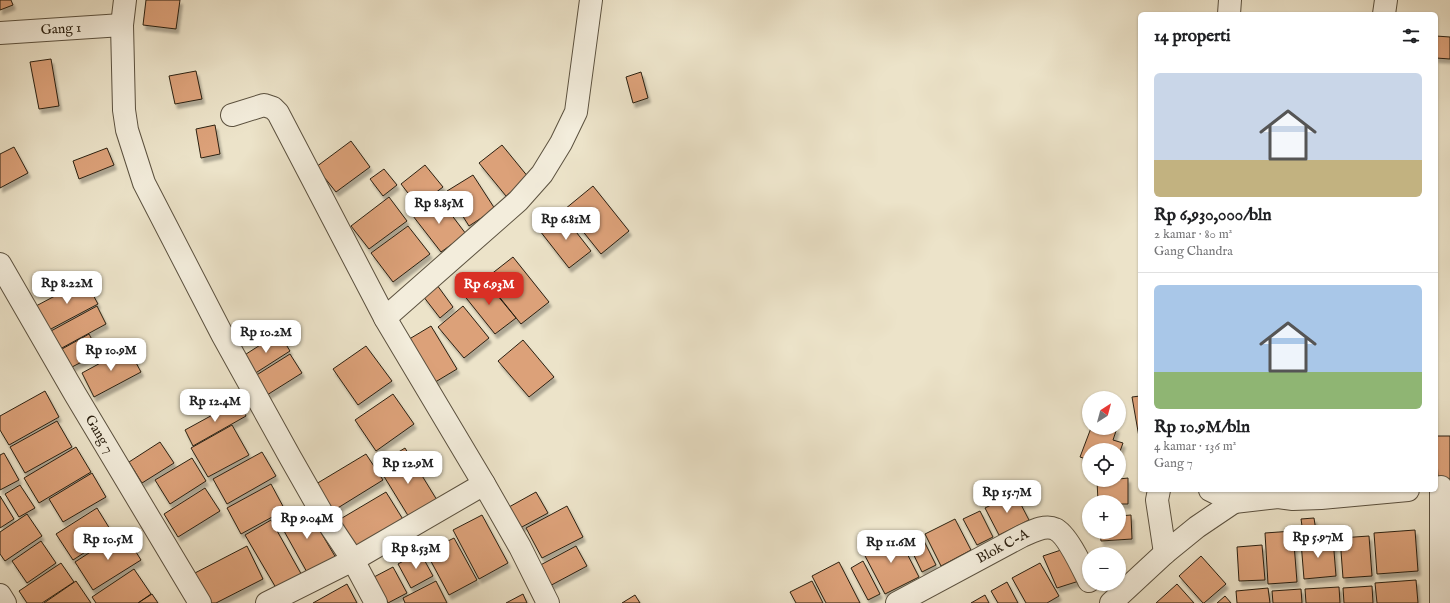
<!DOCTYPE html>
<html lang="id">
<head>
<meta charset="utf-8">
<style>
	:root { --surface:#fff; --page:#f6f6f6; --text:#202124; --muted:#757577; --line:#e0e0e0; --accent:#d93025 }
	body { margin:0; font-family:"IM FELL English",serif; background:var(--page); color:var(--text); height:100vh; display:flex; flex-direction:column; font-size:15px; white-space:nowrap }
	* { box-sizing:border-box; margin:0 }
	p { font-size:13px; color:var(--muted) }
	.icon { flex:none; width:22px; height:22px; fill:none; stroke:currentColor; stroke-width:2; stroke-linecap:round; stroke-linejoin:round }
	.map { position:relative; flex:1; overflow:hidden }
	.drawer { position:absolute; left:1138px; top:12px; width:300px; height:480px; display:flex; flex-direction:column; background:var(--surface); border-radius:6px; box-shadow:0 1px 3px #0004 }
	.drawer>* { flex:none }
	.needle { width:26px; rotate:36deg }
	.controls { position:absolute; left:1082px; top:391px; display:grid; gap:8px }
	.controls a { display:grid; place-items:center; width:44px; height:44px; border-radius:50%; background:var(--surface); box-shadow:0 1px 3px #0004; font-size:20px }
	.price { position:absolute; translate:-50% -34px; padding:0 9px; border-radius:8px; background:#fff; color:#222; font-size:13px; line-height:26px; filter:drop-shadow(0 1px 2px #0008) }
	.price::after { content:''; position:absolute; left:50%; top:24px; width:12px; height:9px; margin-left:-6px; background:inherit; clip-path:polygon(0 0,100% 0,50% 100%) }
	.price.active { background:var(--accent); color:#fff }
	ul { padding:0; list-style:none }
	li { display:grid; align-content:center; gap:8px; height:212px; padding:0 16px }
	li+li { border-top:1px solid var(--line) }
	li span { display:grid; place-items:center; height:124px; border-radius:6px; color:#555 }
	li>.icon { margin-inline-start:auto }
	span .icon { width:72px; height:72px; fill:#fffc; stroke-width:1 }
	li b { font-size:17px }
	h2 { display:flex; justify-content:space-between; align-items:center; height:48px; padding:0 16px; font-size:17px }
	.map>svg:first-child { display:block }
</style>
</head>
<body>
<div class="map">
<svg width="1450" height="603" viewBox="0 0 1450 603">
	<defs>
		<filter id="shadow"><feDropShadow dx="2.5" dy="4.5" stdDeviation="1" flood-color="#0004"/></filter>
	</defs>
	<rect width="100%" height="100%" fill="#ece3c9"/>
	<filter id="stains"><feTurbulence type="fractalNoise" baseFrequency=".005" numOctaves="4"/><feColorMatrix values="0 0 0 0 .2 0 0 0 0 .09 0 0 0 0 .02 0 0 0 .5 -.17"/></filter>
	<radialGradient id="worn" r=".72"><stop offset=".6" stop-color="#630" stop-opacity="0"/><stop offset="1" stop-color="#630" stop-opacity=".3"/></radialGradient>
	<path fill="#dca179" stroke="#2b2011" filter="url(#shadow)" d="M0,0H11L13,5L0,10Z
		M146,0H180L176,29L143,25Z
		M1436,36L1450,37V59L1436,58Z
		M51,59L59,106L39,109L30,62Z
		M196,71L202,99L175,104L169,76Z
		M641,72L648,98L633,103L626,77Z
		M215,125L220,154L201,158L196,129Z
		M351,141L370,167L336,192L316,167Z
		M502,145L529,178L506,196L479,163Z
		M14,147L28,173L0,188V154Z
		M107,148L114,165L79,179L73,161Z
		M425,165L443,187L418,206L401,184Z
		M384,169L397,185L383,196L370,179Z
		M473,175L495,209L469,226L447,191Z
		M593,186L629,231L601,254L565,209Z
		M389,197L407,221L369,249L351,226Z
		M438,197L466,234L441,252L413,216Z
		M562,214L591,251L569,268L540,231Z
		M408,226L430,254L393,282L371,253Z
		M513,257L549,302L521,324L485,279Z
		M483,278L516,318L495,334L463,294Z
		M85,280L98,304L49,330L36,306Z
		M437,285L453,307L440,318L423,296Z
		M97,306L106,324L60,349L51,331Z
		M463,306L489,338L464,358L438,327Z
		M431,326L457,369L432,384L406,341Z
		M279,333L290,351L254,374L243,356Z
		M89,334L99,353L72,367L62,349Z
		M523,340L554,377L529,397L498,361Z
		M366,346L392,381L358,405L333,369Z
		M128,348L141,372L94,397L82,373Z
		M290,354L302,373L267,395L255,376Z
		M45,391L59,417L9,445L0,430V416Z
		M393,394L414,424L376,451L355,420Z
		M1140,396V437H1139L1132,397Z
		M238,401L246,416L193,446L185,430Z
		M57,421L72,447L25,473L10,447Z
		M232,425L249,455L208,477L191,448Z
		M1091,428H1117L1113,440L1123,443L1119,454V450H1089V460L1080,457Z
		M1436,436H1450V479H1438Z
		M160,442L174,463L142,483L129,462Z
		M76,447L91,472L39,503L24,478Z
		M405,448L440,505L412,522L377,465Z
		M262,452L276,476L227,504L213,479Z
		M4,453L19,480L0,490V455Z
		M366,454L383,480L328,514L311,487Z
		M192,458L206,481L170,504L155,480Z
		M92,473L106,497L63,522L49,499Z
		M1128,478V504H1119V502H1098L1097,480H1119V479Z
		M271,484L285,510L241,534L227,508Z
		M20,485L35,508L19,517L5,494Z
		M205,488L220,511L178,537L164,514Z
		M386,492L404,521L356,551L337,521Z
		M536,492L548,513L520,528L509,507Z
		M1015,493L1029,520L999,535L985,508Z
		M0,496L14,519L0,528Z
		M567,506L583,537L542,558L526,528Z
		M306,507L336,558L308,574L279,522Z
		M97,508L113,534L73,560L56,534Z
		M980,511L993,537L977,545L963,519Z
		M27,514L42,536L5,561L0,554V532Z
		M482,515L508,563L479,579L453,530Z
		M1131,515L1132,539L1101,541L1100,532H1119V516Z
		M1314,518L1316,531L1303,533L1301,519Z
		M955,519L971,550L941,566L925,534Z
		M271,520L304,579L279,593L245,535Z
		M1415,530L1418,571L1377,574L1374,533Z
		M123,531L141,560L93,590L75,562Z
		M1293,531L1297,582L1268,584L1265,533Z
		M920,533L936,565L922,572L906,539Z
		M897,534L919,577L885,594L863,552Z
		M1369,536L1372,576L1343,578L1340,538Z
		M454,538L477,580L449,595L426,552Z
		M1333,539L1336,576L1304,579L1301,542Z
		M41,541L56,563L27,583L12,561Z
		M1262,545L1265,580L1239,581L1237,547Z
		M247,546L263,579L216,603H208L193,574Z
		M576,546L587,566L544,589L533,569Z
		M1067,548L1079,581L1057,588L1043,556Z
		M420,552L433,576L411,588L398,564Z
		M1201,556L1226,584L1204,603H1203L1179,576Z
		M863,561L880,594L868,600L851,568Z
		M839,562L860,603H826L812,576Z
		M61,563L74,582L42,603H27L19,591Z
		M1040,563L1059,596L1047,603H1026L1012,578Z
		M393,567L407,593L388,603L374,577Z
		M134,569L151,594L138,603H96L92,597Z
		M1416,580L1418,603H1377L1375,583Z
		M76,581L91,603H44Z
		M436,581L447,603H405L403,598Z
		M812,581L823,603H796L790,592Z
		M1007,582L1018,603H998L991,591Z
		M347,584L357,603H313Z
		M1177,584L1194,603H1156Z
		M1372,586L1373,603H1344L1343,588Z
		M1339,587L1340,603H1306L1305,589Z
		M1268,588L1270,603H1237L1236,591Z
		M1301,589L1302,603H1273L1272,591Z
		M152,594L158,603H138Z
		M523,594L527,603H506Z
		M635,595L640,603H622Z
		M985,595L989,603H971Z
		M1225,596L1231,603H1217Z"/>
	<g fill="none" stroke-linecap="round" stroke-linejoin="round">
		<g stroke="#5b513f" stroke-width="24">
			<g id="minor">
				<path d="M125,0L122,25L124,110L127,130L144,183L223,336L290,457L323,515L353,560L376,603"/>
				<path d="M1229,14L1230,0"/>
				<path d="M1384,14L1386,0"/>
				<path id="s1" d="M0,33L122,25"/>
				<path d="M232,115L264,105L273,108L278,113L385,318L484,484L520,547L548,603"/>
				<path id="s2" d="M0,264L75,394L200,603"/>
				<path d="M385,318L518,201L542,174L561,143L576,112L591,0"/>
				<path d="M1159,490L1157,500L1165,553"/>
				<path d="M1210,490L1234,502L1278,497L1293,499L1321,498L1408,490"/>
				<path d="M0,595L5,603"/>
				<path d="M267,603L353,560L484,484"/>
				<path id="s3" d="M897,603L1022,536C1031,532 1045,524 1055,529C1067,534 1083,569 1089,581"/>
				<path d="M1111,603L1165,553L1197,527L1234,502"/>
				<path d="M1441,603V487"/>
			</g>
		</g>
		<use href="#minor" stroke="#f3eddc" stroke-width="22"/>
	</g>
	<g text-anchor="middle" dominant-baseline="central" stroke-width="3.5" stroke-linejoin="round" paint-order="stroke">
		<g font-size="14" fill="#2b2011" stroke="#f3eddc">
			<text stroke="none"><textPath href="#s1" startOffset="61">Gang 1</textPath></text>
			<text stroke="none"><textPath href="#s2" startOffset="197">Gang 7</textPath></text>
			<text stroke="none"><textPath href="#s3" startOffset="120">Blok C-A</textPath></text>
		</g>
	</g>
	<rect width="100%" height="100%" filter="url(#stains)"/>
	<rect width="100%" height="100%" fill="url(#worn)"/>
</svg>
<div class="controls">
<a><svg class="needle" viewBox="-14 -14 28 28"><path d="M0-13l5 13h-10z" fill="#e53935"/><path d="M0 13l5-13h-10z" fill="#757577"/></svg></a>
<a><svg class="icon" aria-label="locate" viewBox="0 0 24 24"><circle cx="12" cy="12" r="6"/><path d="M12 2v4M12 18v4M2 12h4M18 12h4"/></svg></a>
<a>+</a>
<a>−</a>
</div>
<b class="price" style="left:439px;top:225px">Rp 8.85M</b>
<b class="price" style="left:566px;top:241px">Rp 6.81M</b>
<b class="price" style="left:67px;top:305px">Rp 8.22M</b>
<b class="price active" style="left:489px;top:306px">Rp 6.93M</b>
<b class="price" style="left:266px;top:354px">Rp 10.2M</b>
<b class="price" style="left:111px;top:372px">Rp 10.9M</b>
<b class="price" style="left:215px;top:423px">Rp 12.4M</b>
<b class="price" style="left:408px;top:485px">Rp 12.9M</b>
<b class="price" style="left:1007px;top:514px">Rp 15.7M</b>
<b class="price" style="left:307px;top:540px">Rp 9.04M</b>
<b class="price" style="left:1318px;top:559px">Rp 5.97M</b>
<b class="price" style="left:108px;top:561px">Rp 10.5M</b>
<b class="price" style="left:891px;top:564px">Rp 11.6M</b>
<b class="price" style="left:416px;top:570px">Rp 8.53M</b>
<section class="drawer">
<h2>14 properti<svg class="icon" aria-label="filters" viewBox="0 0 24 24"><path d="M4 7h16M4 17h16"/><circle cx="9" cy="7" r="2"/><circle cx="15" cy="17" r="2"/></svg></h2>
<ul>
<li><span style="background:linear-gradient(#c9d6e8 70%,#c2b280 0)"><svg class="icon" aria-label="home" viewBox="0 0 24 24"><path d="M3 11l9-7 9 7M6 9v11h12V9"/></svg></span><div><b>Rp 6,930,000/bln</b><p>2 kamar · 80 m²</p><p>Gang Chandra</p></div></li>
<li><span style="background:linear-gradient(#a9c7e8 70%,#8fb573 0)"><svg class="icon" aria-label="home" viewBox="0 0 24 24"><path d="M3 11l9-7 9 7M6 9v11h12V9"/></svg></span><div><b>Rp 10.9M/bln</b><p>4 kamar · 136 m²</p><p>Gang 7</p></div></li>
</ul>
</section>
</div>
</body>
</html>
